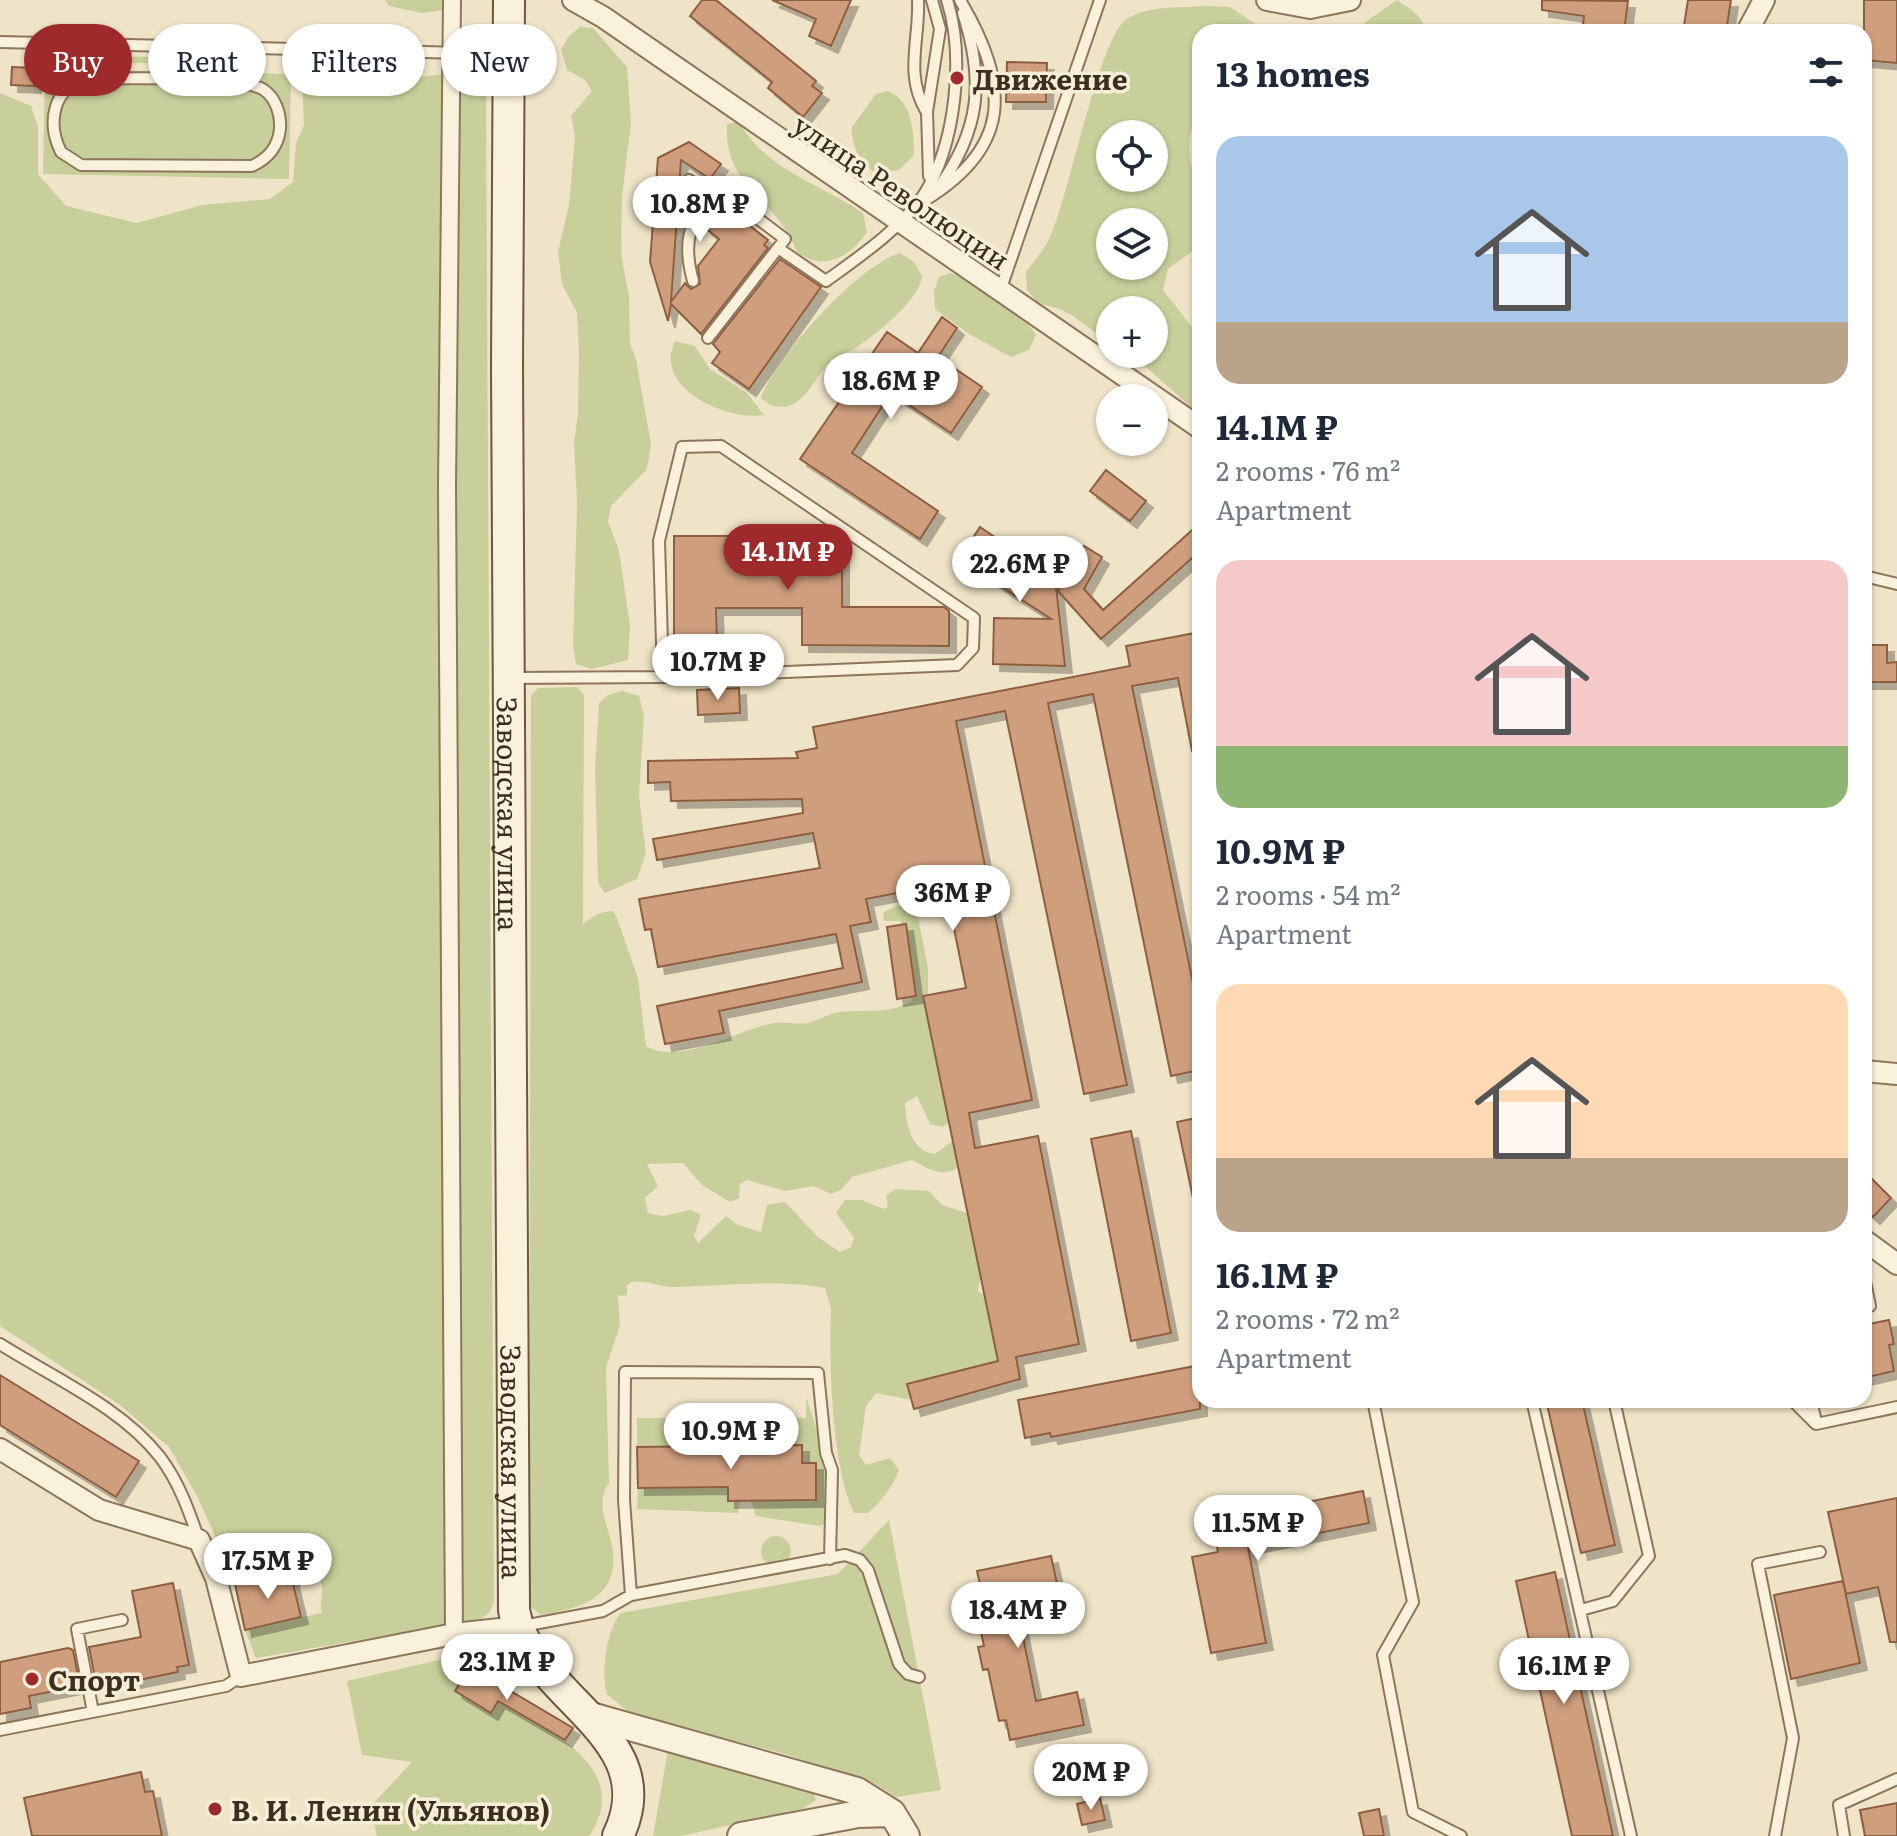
<!DOCTYPE html>
<html lang="en">
<head>
<meta charset="utf-8">
<style>
	:root { --surface:#fff; --page:#f6f6f7; --text:#1f2937; --muted:#747a83; --accent:#9e2a2b }
	body { margin:0; font-family:Literata,serif; background:var(--page); color:var(--text); height:100vh; display:flex; flex-direction:column; font-size:30px; white-space:nowrap }
	* { box-sizing:border-box; margin:0 }
	p { font-size:26px; color:var(--muted) }
	.icon { flex:none; width:44px; height:44px; fill:none; stroke:currentColor; stroke-width:2; stroke-linecap:round; stroke-linejoin:round }
	.map { position:relative; flex:1; overflow:hidden }
	.details { position:absolute; left:1192px; top:24px; width:680px; height:1384px; display:flex; flex-direction:column; background:var(--surface); border-radius:24px; box-shadow:0 2px 6px #0004 }
	.details>* { flex:none }
	.banner { position:absolute; left:24px; top:24px; width:760px; height:72px; display:flex; gap:16px }
	.controls { position:absolute; left:1096px; top:120px; display:grid; gap:16px }
	.controls a { display:grid; place-items:center; width:72px; height:72px; border-radius:50%; background:var(--surface); box-shadow:0 2px 6px #0004; font-size:40px }
	.price { position:absolute; translate:-50% -68px; padding:0 18px; border-radius:28px; background:#fff; color:#222; font-size:26px; line-height:52px; filter:drop-shadow(0 2px 4px #0008) }
	.price::after { content:''; position:absolute; left:50%; top:48px; width:24px; height:18px; margin-left:-12px; background:inherit; clip-path:polygon(0 0,100% 0,50% 100%) }
	.price.active { background:var(--accent); color:#fff }
	ul { padding:0; list-style:none }
	li { display:grid; align-content:center; gap:16px; height:424px; padding:0 24px }
	li span { display:grid; place-items:center; height:248px; border-radius:24px; color:#555 }
	li>.icon { margin-inline-start:auto }
	span .icon { width:144px; height:144px; fill:#fffc; stroke-width:1 }
	li b { font-size:34px }
	h2 { display:flex; justify-content:space-between; align-items:center; height:96px; padding:0 24px; font-size:34px }
	.chip { padding:0 28px; border-radius:36px; background:var(--surface); box-shadow:0 2px 6px #0004; font-size:28px; line-height:72px }
	.chip.active { background:var(--accent); color:#fff }
	.map>svg:first-child { display:block }
</style>
</head>
<body>
<div class="map">
<svg width="1897" height="1836" viewBox="0 0 1897 1836">
	<defs>
		<filter id="shadow"><feDropShadow dx="7" dy="7" stdDeviation="0" flood-color="#0004"/></filter>
	</defs>
	<rect width="100%" height="100%" fill="#f0e4c8"/>
	<path fill="#c9cf9b" fill-rule="evenodd" d="M385,0H448L445,10L422,13L389,6Z
		M1397,0C1409,8 1425,17 1425,32H1364V23Z
		M1205,6L1230,7L1257,25L1253,32H1200V118C1186,131 1189,149 1191,166L1200,168V246L1168,269L1163,290L1200,337V406L1191,407L1131,354H1154V310H1110V342C1082,326 1074,309 1039,304L1027,290L1026,272C1034,261 1045,249 1050,237C1069,197 1099,36 1127,19C1148,5 1181,8 1205,6ZM1110,134H1154V178H1110ZM1110,222H1154V266H1110Z
		M580,27L593,28L627,67L631,123L622,196L621,253L629,297L630,343L636,359L651,444L647,469L611,506L608,521L619,551L630,626L628,660L592,669L576,664L573,645L577,504L574,441L578,415L579,352L577,313L562,284L558,252L569,205L575,135L571,116L592,91L585,80L567,70L561,50L568,37Z
		M88,56L251,58L257,65L79,62Z
		M456,66L486,91L494,1601L490,1612L481,1619L256,1658L245,1630L322,1613C318,1603 325,1594 321,1583C315,1560 287,1545 265,1556C250,1563 249,1567 230,1569L198,1498L169,1447L120,1405L0,1326V93L31,106L38,127V174L66,206L137,223L202,205L270,199L293,182L296,143L304,125L302,83L313,75L369,89L385,87L400,79L456,73Z
		M45,69L291,74L289,179L43,174Z
		M888,91C913,101 914,133 914,155L899,170L876,174C862,164 850,145 852,127L876,94Z
		M739,122C767,171 819,183 863,213L867,232C850,257 824,272 797,252C777,198 723,188 727,124Z
		M900,253L914,262L922,276C920,299 879,332 860,345C850,353 837,354 828,364C817,375 809,395 795,403C784,410 770,407 761,398C777,356 857,266 900,253Z
		M950,273C973,279 1025,315 1036,335L1029,350L1011,357L969,334L935,309L934,291L939,277Z
		M675,341L695,346L710,369L746,392L764,415C727,421 652,388 675,341Z
		M577,687L584,695L583,924C594,916 598,912 613,911L617,918L638,978L646,1046C682,1067 739,1028 775,1023C787,1021 799,1026 811,1022C821,1019 830,1013 840,1012C866,1009 888,1015 912,1001L902,925L900,921H885L883,918L884,912L897,906L916,907L928,968V1003L954,1118L943,1127L930,1124L917,1096L905,1103C906,1123 911,1152 935,1154L951,1142H964L962,1165C944,1179 931,1170 912,1160L852,1177L841,1190L831,1194L814,1186L785,1191L747,1180L740,1184L739,1198L730,1202L702,1185L683,1163L647,1164L658,1186L645,1198L648,1213L663,1216L690,1210L701,1215L694,1236L698,1243L726,1216L738,1225L761,1232L767,1205L785,1202L818,1237L840,1252L851,1247L854,1238L836,1213L845,1200H862L883,1209L888,1207L886,1196L895,1189L929,1191L942,1205L973,1215L983,1257L978,1292L993,1296L1008,1367L912,1400L876,1393L866,1406L859,1455L866,1465L890,1458L899,1470C892,1488 882,1500 868,1513H854C831,1466 829,1360 831,1308L825,1288C783,1279 719,1286 675,1287C660,1287 646,1280 631,1282L627,1285V1295L618,1296L620,1325L606,1367L609,1483C598,1499 603,1515 608,1530C627,1591 593,1607 541,1615L531,1607L529,1554L531,695L538,688Z
		M622,691L639,696L644,716L639,796L646,853L637,879L605,893L598,883L595,769L599,703L608,695Z
		M806,1397C819,1436 836,1482 825,1524L819,1526L756,1516L751,1501L816,1500V1464L802,1463V1445L733,1446V1418H806Z
		M637,1418H722V1446L637,1447Z
		M728,1487V1501H740L738,1513L637,1509L638,1488Z
		M889,1520L941,1790L896,1797L875,1784L785,1754L643,1717L626,1710L607,1694C600,1674 607,1628 621,1613L838,1574Z
		M761 1551a15 15 0 1 1 30 0a15 15 0 1 1-30 0Z
		M452,1657L470,1667L455,1692L491,1712L498,1701C544,1727 636,1767 589,1836H377L370,1807L412,1762L362,1755L347,1681Z
		M668,1750L812,1789L816,1800L802,1809L681,1836H653Z"/>
	<path fill="#cf9f7d" stroke="#8d5f41" stroke-width="2" filter="url(#shadow)" d="M702,0H716L816,81L812,86L822,93L803,117L768,88L772,82L690,16Z
		M772,0H851L831,46L809,36L816,19Z
		M1542,0L1628,1L1624,32H1582L1584,16L1542,10Z
		M1688,0H1731L1726,32H1683Z
		M1864,0H1897V63L1864,60Z
		M1007,62L1047,63L1046,102H1006Z
		M12,67L34,68V86L11,85Z
		M689,142L721,164L710,179L681,160L671,302L685,283L691,289L700,284L698,266L719,239L704,227L722,204L768,240L764,245L768,248L701,334L671,304L668,321L650,262L658,158Z
		M780,259L821,287L749,389L712,363L720,352L713,344Z
		M942,317L957,328L938,357L982,387L951,433L891,393L852,453L938,511L920,539L800,459L887,332L918,353Z
		M1106,470L1146,501L1130,521L1090,491Z
		M1200,523V551L1101,639L1058,591L1084,546L1102,557L1084,589L1103,610Z
		M980,527L1055,578L1065,666L993,664L994,618L1051,619L959,559Z
		M674,536H839L842,538V607H944L949,611V646L802,645V608H716L717,642L674,643Z
		M1200,632V750L1192,751L1178,678L1132,686L1200,1017V1070L1171,1076L1093,694L1048,703L1127,1085L1084,1094L1005,711L956,721L1032,1100L969,1113L975,1148L1038,1136L1079,1344L1016,1357L1020,1379L914,1409L907,1384L998,1361L923,996L966,988L945,884L866,899L871,922L850,926L862,982L719,1011L724,1033L665,1044L657,1006L843,968L836,934L658,967L651,929L645,930L639,899L820,868L813,833L657,860L653,839L803,813L802,799L671,801L670,782L648,783V761L798,758L796,752L817,748L813,727L1130,666L1126,646Z
		M1864,645H1887V663L1897,662V682H1864Z
		M739,688L740,713L698,715L697,690Z
		M906,924L916,996L897,999L887,927Z
		M1200,1117V1197L1193,1198L1177,1122Z
		M1131,1131L1171,1333L1131,1341L1091,1139Z
		M1864,1171L1891,1198L1873,1217L1864,1209Z
		M1889,1320L1894,1344L1889,1345L1894,1371L1864,1378V1325Z
		M1200,1365V1409L1051,1437L1050,1433L1025,1438L1018,1400Z
		M0,1375L139,1461L116,1497L0,1425Z
		M1546,1400H1582L1615,1545L1581,1553Z
		M802,1445V1463H816V1500L728,1501V1487L638,1488L637,1447Z
		M1363,1491L1369,1523L1248,1547L1266,1643L1211,1653L1192,1557L1218,1552L1212,1521Z
		M1897,1498V1642H1890L1878,1587L1846,1594L1828,1512Z
		M1051,1556L1058,1588L1015,1597L1036,1701L1077,1692L1084,1725L1010,1740L1006,1720L999,1721L988,1669L983,1670L978,1647L984,1646L972,1591L981,1589L977,1571Z
		M290,1571L301,1617L245,1630L235,1584Z
		M1555,1572L1613,1836H1572L1516,1581Z
		M1843,1581L1860,1663L1791,1679L1774,1595Z
		M173,1583L189,1665L177,1667L178,1672L134,1681L133,1676L96,1683L89,1647L141,1637L132,1591Z
		M68,1648L73,1650L80,1686L29,1696L31,1708L0,1714V1662Z
		M470,1667L573,1728L565,1740L498,1701L491,1713L455,1691Z
		M141,1772L145,1792L153,1791L162,1836H32L24,1798Z
		M1100,1798L1105,1820L1082,1825L1077,1804Z
		M1897,1803V1836H1865L1860,1810Z
		M1379,1809L1384,1836H1364L1359,1813Z"/>
	<g fill="none" stroke-linecap="round" stroke-linejoin="round">
		<g stroke="#8d765c" stroke-width="14">
			<path id="service" d="M918,0C920,39 904,74 926,111
				M0,42L507,54
				M86,80C114,77 244,76 264,90C276,98 281,115 280,129C278,147 269,158 252,166L81,165L61,152C47,124 52,87 86,80Z
				M929,176L927,112L940,29L932,0
				M689,180L711,196
				M937,190C980,131 985,82 963,13
				M917,205C1012,151 1012,88 960,0
				M778,248L826,281C859,257 900,229 923,196C956,145 965,56 947,0
				M693,281C681,237 691,222 717,188L785,239L708,338
				M1000,291L1100,0
				M1864,576L1897,584
				M511,678L663,677L957,665L973,648L974,618L721,446L682,447L659,541L663,677
				M1864,1276L1870,1306
				M0,1344C52,1377 121,1407 160,1457C179,1482 189,1511 199,1540
				M1373,1400L1413,1602L1383,1655L1413,1812L1461,1836
				M1532,1400L1631,1836
				M1792,1400L1816,1424L1897,1407
				M1811,1400L1816,1422
				M631,1595L624,1500L625,1372L818,1373L826,1453L832,1470L830,1559
				M1581,1610L1613,1601L1649,1556L1614,1400
				M523,1626L603,1611L631,1595L845,1555L860,1560L868,1570L899,1664L908,1674L919,1677
				M93,1712L77,1629L122,1620
				M0,1730L226,1686L241,1676
				M1775,1836L1793,1738L1758,1564L1820,1552
				M1844,1836L1839,1805L1897,1779"/>
		</g>
		<g stroke="#8d765c" stroke-width="20">
			<path id="pedestrian" d="M452,0L447,486L454,1634"/>
		</g>
		<g stroke="#8d765c" stroke-width="24">
			<path id="minor" d="M573,0L603,17L1200,428
				M1267,0L1310,8L1350,0
				M1747,32L1764,0
				M1864,1071L1897,1074
				M1864,1240L1897,1264
				M0,1449L99,1510L199,1540L216,1578L241,1676L454,1634L517,1627"/>
		</g>
		<g stroke="#8d765c" stroke-width="30">
			<path id="tertiary" d="M591,1716L857,1791L892,1813L906,1836
				M741,1836L858,1814L892,1813"/>
		</g>
		<g stroke="#6f573f" stroke-width="34">
			<g id="secondary">
				<path id="s1" d="M509,0L507,368L514,1610C528,1697 667,1735 618,1836"/>
			</g>
		</g>
		<use href="#service" stroke="#faf1dc" stroke-width="10"/>
		<use href="#pedestrian" stroke="#faf1dc" stroke-width="16"/>
		<use href="#minor" stroke="#faf1dc" stroke-width="20"/>
		<use href="#tertiary" stroke="#faf1dc" stroke-width="26"/>
		<use href="#secondary" stroke="#faf1dc" stroke-width="30"/>
	</g>
	<g fill="#9e2a2b" stroke="#f7eed8" stroke-width="3">
		<circle cx="957" cy="78" r="8"/>
		<circle cx="32" cy="1679" r="8"/>
		<circle cx="215" cy="1809" r="8"/>
	</g>
	<g text-anchor="middle" dominant-baseline="central" stroke-width="7" stroke-linejoin="round" paint-order="stroke">
		<g font-size="28" font-weight="bold" fill="#3d2e20" stroke="#f7eed8" text-anchor="start">
			<text x="973" y="78">Движение</text>
			<text x="48" y="1679">Спорт</text>
			<text x="231" y="1809">В. И. Ленин (Ульянов)</text>
		</g>
		<g font-size="28" fill="#3d2e20" stroke="#f7eed8">
			<text transform="translate(902 191) rotate(34)">улица Революции</text>
			<text stroke="none"><textPath href="#s1" startOffset="814">Заводская улица</textPath></text>
			<text stroke="none"><textPath href="#s1" startOffset="1462">Заводская улица</textPath></text>
		</g>
	</g>
</svg>
<div class="controls">
<a><svg class="icon" aria-label="locate" viewBox="0 0 24 24"><circle cx="12" cy="12" r="6"/><path d="M12 2v4M12 18v4M2 12h4M18 12h4"/></svg></a>
<a><svg class="icon" aria-label="layers" viewBox="0 0 24 24"><path d="M12 4l9 5-9 5-9-5zM3 14l9 5 9-5"/></svg></a>
<a>+</a>
<a>−</a>
</div>
<b class="price" style="left:700px;top:244px">10.8M ₽</b>
<b class="price" style="left:891px;top:421px">18.6M ₽</b>
<b class="price active" style="left:788px;top:592px">14.1M ₽</b>
<b class="price" style="left:1020px;top:604px">22.6M ₽</b>
<b class="price" style="left:718px;top:702px">10.7M ₽</b>
<b class="price" style="left:953px;top:933px">36M ₽</b>
<b class="price" style="left:731px;top:1471px">10.9M ₽</b>
<b class="price" style="left:1258px;top:1563px">11.5M ₽</b>
<b class="price" style="left:268px;top:1601px">17.5M ₽</b>
<b class="price" style="left:1018px;top:1650px">18.4M ₽</b>
<b class="price" style="left:507px;top:1702px">23.1M ₽</b>
<b class="price" style="left:1564px;top:1706px">16.1M ₽</b>
<b class="price" style="left:1091px;top:1812px">20M ₽</b>
<div class="banner">
<a class="chip active">Buy</a>
<a class="chip">Rent</a>
<a class="chip">Filters</a>
<a class="chip">New</a>
</div>
<section class="details">
<h2>13 homes<svg class="icon" aria-label="filters" viewBox="0 0 24 24"><path d="M4 7h16M4 17h16"/><circle cx="9" cy="7" r="2"/><circle cx="15" cy="17" r="2"/></svg></h2>
<ul>
<li><span style="background:linear-gradient(#a9c7e8 75%,#b9a48a 0)"><svg class="icon" aria-label="home" viewBox="0 0 24 24"><path d="M3 11l9-7 9 7M6 9v11h12V9"/></svg></span><div><b>14.1M ₽</b><p>2 rooms · 76 m²</p><p>Apartment</p></div></li>
<li><span style="background:linear-gradient(#f6c9c9 75%,#8fb573 0)"><svg class="icon" aria-label="home" viewBox="0 0 24 24"><path d="M3 11l9-7 9 7M6 9v11h12V9"/></svg></span><div><b>10.9M ₽</b><p>2 rooms · 54 m²</p><p>Apartment</p></div></li>
<li><span style="background:linear-gradient(#ffd9b3 70%,#b9a48a 0)"><svg class="icon" aria-label="home" viewBox="0 0 24 24"><path d="M3 11l9-7 9 7M6 9v11h12V9"/></svg></span><div><b>16.1M ₽</b><p>2 rooms · 72 m²</p><p>Apartment</p></div></li>
</ul>
</section>
</div>
</body>
</html>
